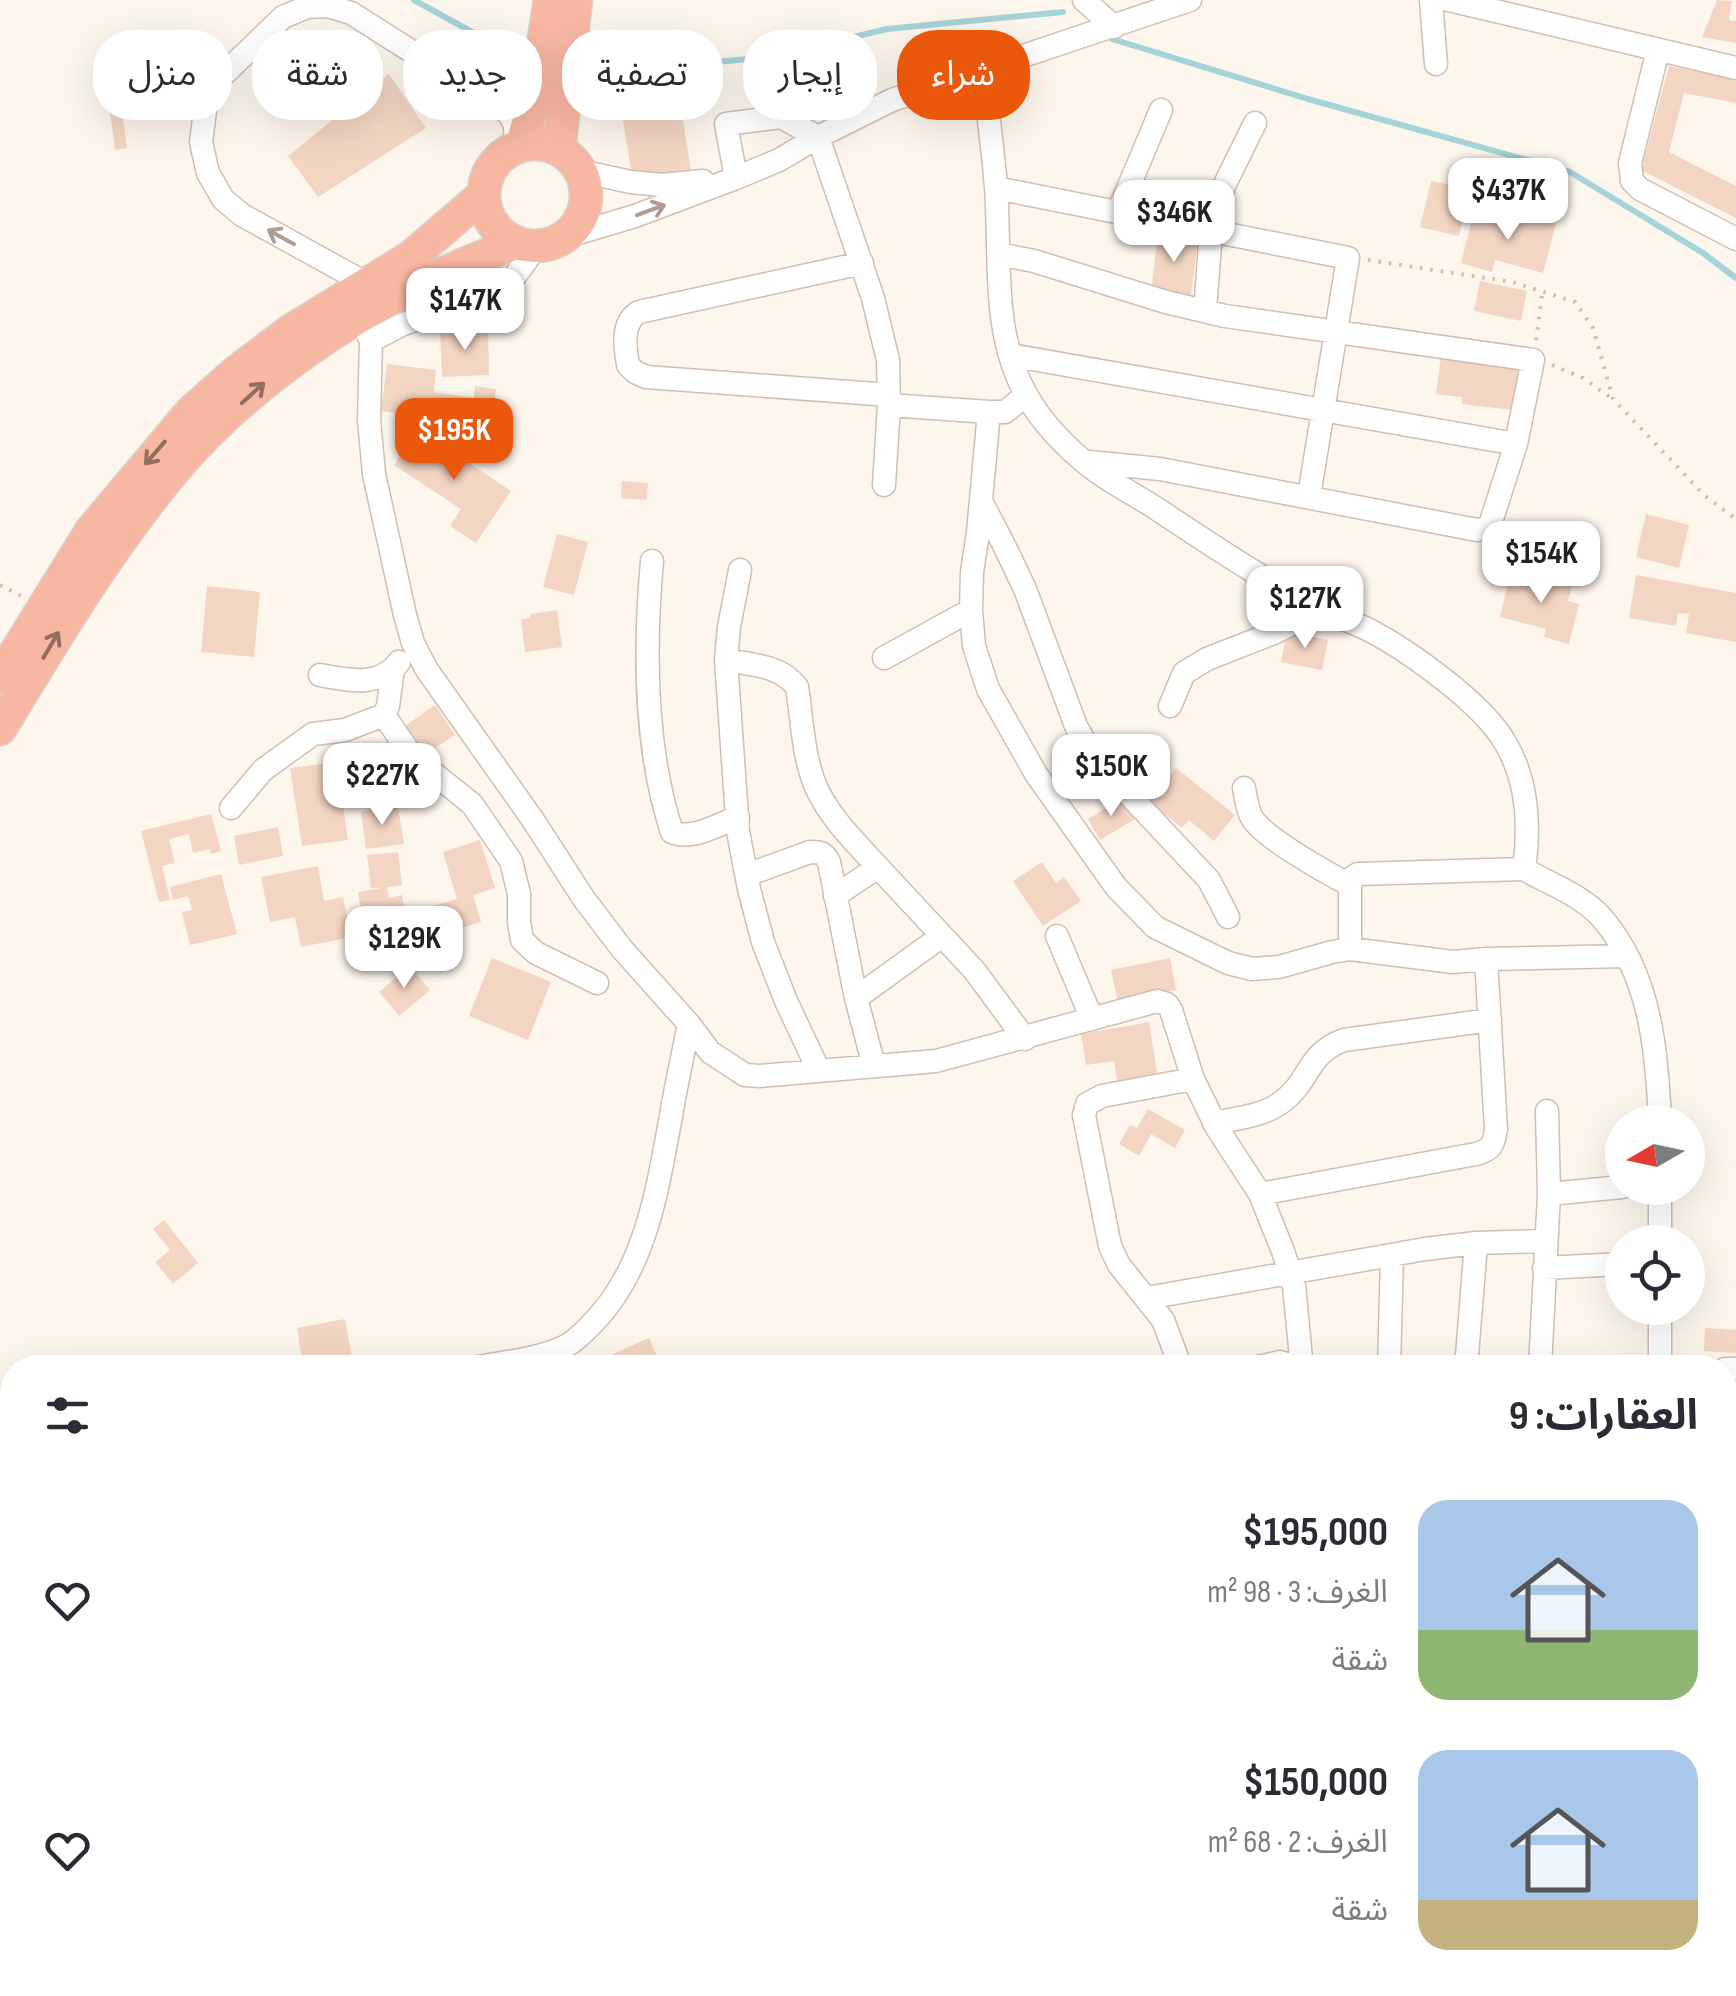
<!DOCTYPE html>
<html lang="ar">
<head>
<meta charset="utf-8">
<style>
	:root { --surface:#fff; --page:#f7f7f7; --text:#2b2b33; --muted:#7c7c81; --accent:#ea580c }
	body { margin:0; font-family:"Sofia Sans Condensed","Noto Sans Arabic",sans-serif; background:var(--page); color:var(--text); direction:rtl; height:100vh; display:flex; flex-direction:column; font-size:38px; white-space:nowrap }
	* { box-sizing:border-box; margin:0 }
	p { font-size:32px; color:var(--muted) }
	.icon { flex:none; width:55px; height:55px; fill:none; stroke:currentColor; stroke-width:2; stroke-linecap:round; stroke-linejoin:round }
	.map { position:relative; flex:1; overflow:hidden; direction:ltr }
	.drawer { position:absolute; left:0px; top:1355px; width:1738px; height:642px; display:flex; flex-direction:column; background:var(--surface); border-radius:40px 40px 0 0; box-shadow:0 10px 40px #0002; direction:rtl }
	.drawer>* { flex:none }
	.guide { position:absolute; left:30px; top:30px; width:1000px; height:90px; direction:rtl; display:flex; gap:20px }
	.needle { width:65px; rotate:261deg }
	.controls { position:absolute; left:1605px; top:1105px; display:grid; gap:20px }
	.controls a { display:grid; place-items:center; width:100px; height:100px; border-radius:50%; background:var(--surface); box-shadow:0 10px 40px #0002; font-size:50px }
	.price { position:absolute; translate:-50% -85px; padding:0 22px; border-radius:20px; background:#fff; color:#222; font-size:32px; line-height:65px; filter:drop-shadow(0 2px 5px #0008) }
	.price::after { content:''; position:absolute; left:50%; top:60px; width:30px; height:22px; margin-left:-15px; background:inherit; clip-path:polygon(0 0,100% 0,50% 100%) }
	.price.current { background:var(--accent); color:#fff }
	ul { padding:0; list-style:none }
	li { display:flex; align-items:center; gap:30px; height:250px; padding:0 40px }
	li span { display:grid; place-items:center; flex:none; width:280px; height:200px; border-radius:30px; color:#555 }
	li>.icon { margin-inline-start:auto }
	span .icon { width:120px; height:120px; fill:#fffc; stroke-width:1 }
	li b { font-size:42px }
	h2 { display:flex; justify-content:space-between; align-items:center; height:120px; padding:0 40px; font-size:42px }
	.chip { padding:0 35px; border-radius:40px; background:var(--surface); box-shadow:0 10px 40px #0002; font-size:35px; line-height:90px }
	.chip.current { background:var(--accent); color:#fff }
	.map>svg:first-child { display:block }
</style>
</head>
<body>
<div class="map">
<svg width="1736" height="1996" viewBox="0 0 1736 1996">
	<rect width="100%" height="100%" fill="#fdf6ec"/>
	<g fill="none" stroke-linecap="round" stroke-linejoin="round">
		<path stroke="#a5d3da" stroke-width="6" d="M414,0L516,56
			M1112,39L1308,99L1570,172L1703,253L1736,278
			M610,72L770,57L887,29L1063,12"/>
	</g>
	<path fill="#f3d5c3" d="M1717,0L1732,1L1729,20L1736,21V43L1702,37Z
		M1669,66L1736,79V103L1684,93L1669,152L1736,186V218L1641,170Z
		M389,74L426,128L318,197L288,156Z
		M678,87L691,171L633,181L619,97Z
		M121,103L127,148L115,150L109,105Z
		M1431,181L1469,189L1459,236L1420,227Z
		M1474,212L1517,224L1520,215L1556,224L1543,273L1495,260L1492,272L1461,263Z
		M1158,234L1198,239L1191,296L1151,291Z
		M1480,281L1527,291L1521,321L1474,311Z
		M488,329L489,375L442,377L440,330Z
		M1441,355L1519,364L1513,410L1462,404V397L1436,394Z
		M387,364L436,370L434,392L474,398L475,386L496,389L490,439L400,425L401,414L381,411Z
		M418,429L511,491L476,543L450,526L461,509L394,465Z
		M622,481L648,483L647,500L621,498Z
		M1646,514L1689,525L1679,568L1636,557Z
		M557,534L588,542L574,595L543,587Z
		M1511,571L1572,586L1568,601L1579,604L1569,644L1544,637L1546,629L1500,617Z
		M1636,575L1736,593V642L1686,633L1689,614L1678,613L1676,626L1629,618Z
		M207,586L260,592L254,657L201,652Z
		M557,610L562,647L525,652L521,619L530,618V614Z
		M1287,632L1328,640L1322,670L1281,662Z
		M435,705L455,735L424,755L405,726Z
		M1076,758L1089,776L1061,797L1048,778Z
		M337,762L348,840L302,846L290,768Z
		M1176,768L1235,815L1214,841L1189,820L1182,828L1150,802Z
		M366,769L398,774L394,803L362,799Z
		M1122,798L1135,819L1100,840L1088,819Z
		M398,806L404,844L366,849L361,812Z
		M211,814L221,851L211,854L210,849L193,853L189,834L169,839L175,863L162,866L170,900L159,902L141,831Z
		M278,827L283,856L239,865L234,836Z
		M480,840L495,888L473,895L481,922L435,936L426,908L457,899L443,852Z
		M398,852L402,885L387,887L389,898L402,895L406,918L364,927L358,892L382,888H371L367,855Z
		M1042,862L1056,883L1064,877L1081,901L1043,926L1013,881Z
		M318,866L324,901L343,897L351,937L301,947L295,917L270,922L261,877Z
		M221,874L237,934L190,945L182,912L192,910L188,896L173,900L170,887Z
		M492,958L551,982L528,1040L469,1016Z
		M1170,958L1176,990L1118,1002L1111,970Z
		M410,966L430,990L399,1016L379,992Z
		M1149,1022L1158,1079L1118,1086L1114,1061L1086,1065L1081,1034Z
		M1148,1109L1185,1130L1175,1148L1151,1134L1139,1156L1119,1144L1130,1125L1137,1128Z
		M164,1220L198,1263L173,1284L155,1262L170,1250L153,1229Z
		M345,1319L352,1357L303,1366L297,1328Z
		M1705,1328L1736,1330V1353L1704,1351Z
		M649,1338L662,1368H619L613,1354Z
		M1736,1387V1418L1725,1420V1388Z
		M12,1577V1616L0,1591V1584Z
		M1127,1985H1170L1169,1996H1126Z
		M1395,1987L1417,1996H1392Z"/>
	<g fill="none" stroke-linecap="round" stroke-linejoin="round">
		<g stroke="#d1beb0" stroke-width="25">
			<path id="minor" d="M1084,0L1114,27
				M1431,0L1436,64
				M1449,0L1736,68
				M1658,50L1630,163L1632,181L1640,189L1736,239
				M983,68C987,108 993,148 996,188C1001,257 991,334 1027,396C1040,419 1061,442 1081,459C1103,479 1133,493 1157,509C1210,544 1262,579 1318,608C1334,616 1351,621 1367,629C1408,650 1484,704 1506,744C1528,782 1530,827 1524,869C1549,884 1582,895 1602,918C1651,975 1657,1052 1660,1122
				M580,171L631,182L662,185L703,181
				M736,178L726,124L781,117L818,137L873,298L888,360L889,405L884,485
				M996,188L1348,258L1309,496
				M1118,212L1161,110
				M565,237L635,216L736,178L779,160L818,137L892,100L1190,0
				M999,254L1034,261L1166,302L1225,316L1533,360L1516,444
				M862,263L639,312C621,322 625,347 628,365L635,372L646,377L889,395
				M367,284L242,215L223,199L208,173L201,142L206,103L222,76L283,17L307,7L328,6L351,13L507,112C517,124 516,130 514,145
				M1205,311L1211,231L1224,186L1255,123
				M360,317L371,341L369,420L374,474L405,615L413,643L427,670L533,820L584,899L622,949L689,1024L710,1052L745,1075L760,1076L936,1061L1157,1001L1167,1004L1171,1010L1193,1079L1217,1128L1260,1194L1476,1154C1491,1150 1494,1145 1496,1129L1486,959L1627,956
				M371,341L401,325L496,291L513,279L536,247
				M1010,355L1516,444L1490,525L1484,529L1477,530L1160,469L1090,462
				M889,405L989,412H1005L1026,395
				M989,412L978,533L972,572L971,610L974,646L988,689L1036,774L1116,887L1155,927L1228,963L1252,969L1279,967L1332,952L1350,949
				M981,501L1004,545L1025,589L1076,726L1091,754L1209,880L1228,917
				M652,561C644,650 644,747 672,832C692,841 719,824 738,817
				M740,570L729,627L726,660L738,831L749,889L763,942L786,1001L819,1071
				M884,658L971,610
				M726,660C752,665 780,665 797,687C802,719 803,757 816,787C830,818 855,842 878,867
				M320,675C348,680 379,688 399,662
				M1170,706L1184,673L1207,659L1276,632L1320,609
				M384,715L407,749L423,765L472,804L511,861L519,894V922L522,940L536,953L597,983
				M1244,788C1246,799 1247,809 1252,818C1264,838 1327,873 1350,885
				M231,808L263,770L313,734L345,730L384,715L388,706L393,669
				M747,875L810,852C820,852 824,852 829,862L856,998L874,1066
				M835,896L878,867L974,970L1025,1039
				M1057,936L1092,1019
				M1486,959L1453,962L1350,949V885L1352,878L1358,874L1524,869
				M856,998L942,936
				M1547,1111L1549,1194
				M1214,1123C1237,1118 1265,1116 1283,1101C1311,1080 1306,1054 1344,1040L1490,1020
				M1660,1188V1242
				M1260,1194L1283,1251L1294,1286L1302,1368
				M1544,1268L1622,1264
				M1147,1298L1425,1249L1476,1243L1546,1241
				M473,1368C503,1362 536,1360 564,1347C573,1343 581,1335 588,1328C646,1272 657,1191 671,1116C676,1085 683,1055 689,1024
				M1181,1368L1163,1320L1119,1265L1110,1246L1084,1115L1087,1104L1102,1096L1193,1079
				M1253,1368L1280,1362L1301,1368
				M1389,1368L1392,1256
				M1466,1368L1476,1243
				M1540,1368L1549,1194L1622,1187
				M1660,1368V1308
				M1725,1369H1736
				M1725,1839L1736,1840
				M138,1996H250
				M254,1996L288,1994L333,1985"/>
		</g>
		<g stroke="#dad1cd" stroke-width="35">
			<path id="highway" d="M484 195a51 51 0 1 1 102 0a51 51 0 1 1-102 0Z
				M522,145L535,97L550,0
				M559,150L576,0
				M0,678L91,531L191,412L235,373L289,332L411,257L483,195
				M0,729C54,640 108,549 175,469C231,402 313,341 390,299C430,277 473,261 515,243"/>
		</g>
		<path stroke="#d9b8a5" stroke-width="4" stroke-dasharray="2.5 8" stroke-linecap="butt" d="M1368,260L1512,282L1575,302L1593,328L1613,399L1704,495L1736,519
			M1536,340L1542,295
			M1552,365L1583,378L1613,399
			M0,585L23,597
			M1297,1996L1299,1985"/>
		<use href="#minor" stroke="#fff" stroke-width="22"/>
		<use href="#highway" stroke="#f7b7a3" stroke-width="32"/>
	</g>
	<defs><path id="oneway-shaft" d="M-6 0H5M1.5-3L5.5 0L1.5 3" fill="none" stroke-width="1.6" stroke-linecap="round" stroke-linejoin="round" transform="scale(2.5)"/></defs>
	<g stroke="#af9d94">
		<use href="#oneway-shaft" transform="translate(651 210) rotate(-20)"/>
		<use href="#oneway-shaft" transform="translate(281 237) rotate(-151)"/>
	</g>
	<g stroke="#936e5e">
		<use href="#oneway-shaft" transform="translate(253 393) rotate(-42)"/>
		<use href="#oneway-shaft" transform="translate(155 453) rotate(131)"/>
		<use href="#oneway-shaft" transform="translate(51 645) rotate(-59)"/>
	</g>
</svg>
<div class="controls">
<a><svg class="needle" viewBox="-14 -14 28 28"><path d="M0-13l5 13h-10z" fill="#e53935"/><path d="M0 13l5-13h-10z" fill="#7c7c81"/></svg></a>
<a><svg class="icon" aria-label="locate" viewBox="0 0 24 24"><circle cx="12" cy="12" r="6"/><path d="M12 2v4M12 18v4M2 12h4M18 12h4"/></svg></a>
</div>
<b class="price" style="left:1508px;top:243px">$437K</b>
<b class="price" style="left:1174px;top:265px">$346K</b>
<b class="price" style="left:465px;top:353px">$147K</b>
<b class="price current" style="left:454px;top:483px">$195K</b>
<b class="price" style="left:1541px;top:606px">$154K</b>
<b class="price" style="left:1305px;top:651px">$127K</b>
<b class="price" style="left:1111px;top:819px">$150K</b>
<b class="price" style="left:382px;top:828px">$227K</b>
<b class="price" style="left:404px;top:991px">$129K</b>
<div class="guide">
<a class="chip current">شراء</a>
<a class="chip">إيجار</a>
<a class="chip">تصفية</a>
<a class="chip">جديد</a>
<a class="chip">شقة</a>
<a class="chip">منزل</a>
</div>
<section class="drawer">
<h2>العقارات: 9<svg class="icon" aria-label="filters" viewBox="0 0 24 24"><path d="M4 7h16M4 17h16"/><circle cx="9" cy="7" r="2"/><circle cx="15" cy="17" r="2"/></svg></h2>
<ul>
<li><span style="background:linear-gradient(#a9c7e8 65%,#8fb573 0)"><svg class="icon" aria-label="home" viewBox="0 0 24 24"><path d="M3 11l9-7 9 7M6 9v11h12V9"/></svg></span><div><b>$195,000</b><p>الغرف: 3 · 98 m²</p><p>شقة</p></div><svg class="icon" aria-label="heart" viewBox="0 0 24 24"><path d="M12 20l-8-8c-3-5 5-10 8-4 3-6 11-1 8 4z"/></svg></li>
<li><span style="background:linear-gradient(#a9c7e8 75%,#c2b280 0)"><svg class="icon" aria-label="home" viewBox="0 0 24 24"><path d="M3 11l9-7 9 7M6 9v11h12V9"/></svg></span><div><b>$150,000</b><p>الغرف: 2 · 68 m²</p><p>شقة</p></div><svg class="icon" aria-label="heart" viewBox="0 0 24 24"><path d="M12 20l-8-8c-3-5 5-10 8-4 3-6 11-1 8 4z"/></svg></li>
</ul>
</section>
</div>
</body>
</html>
